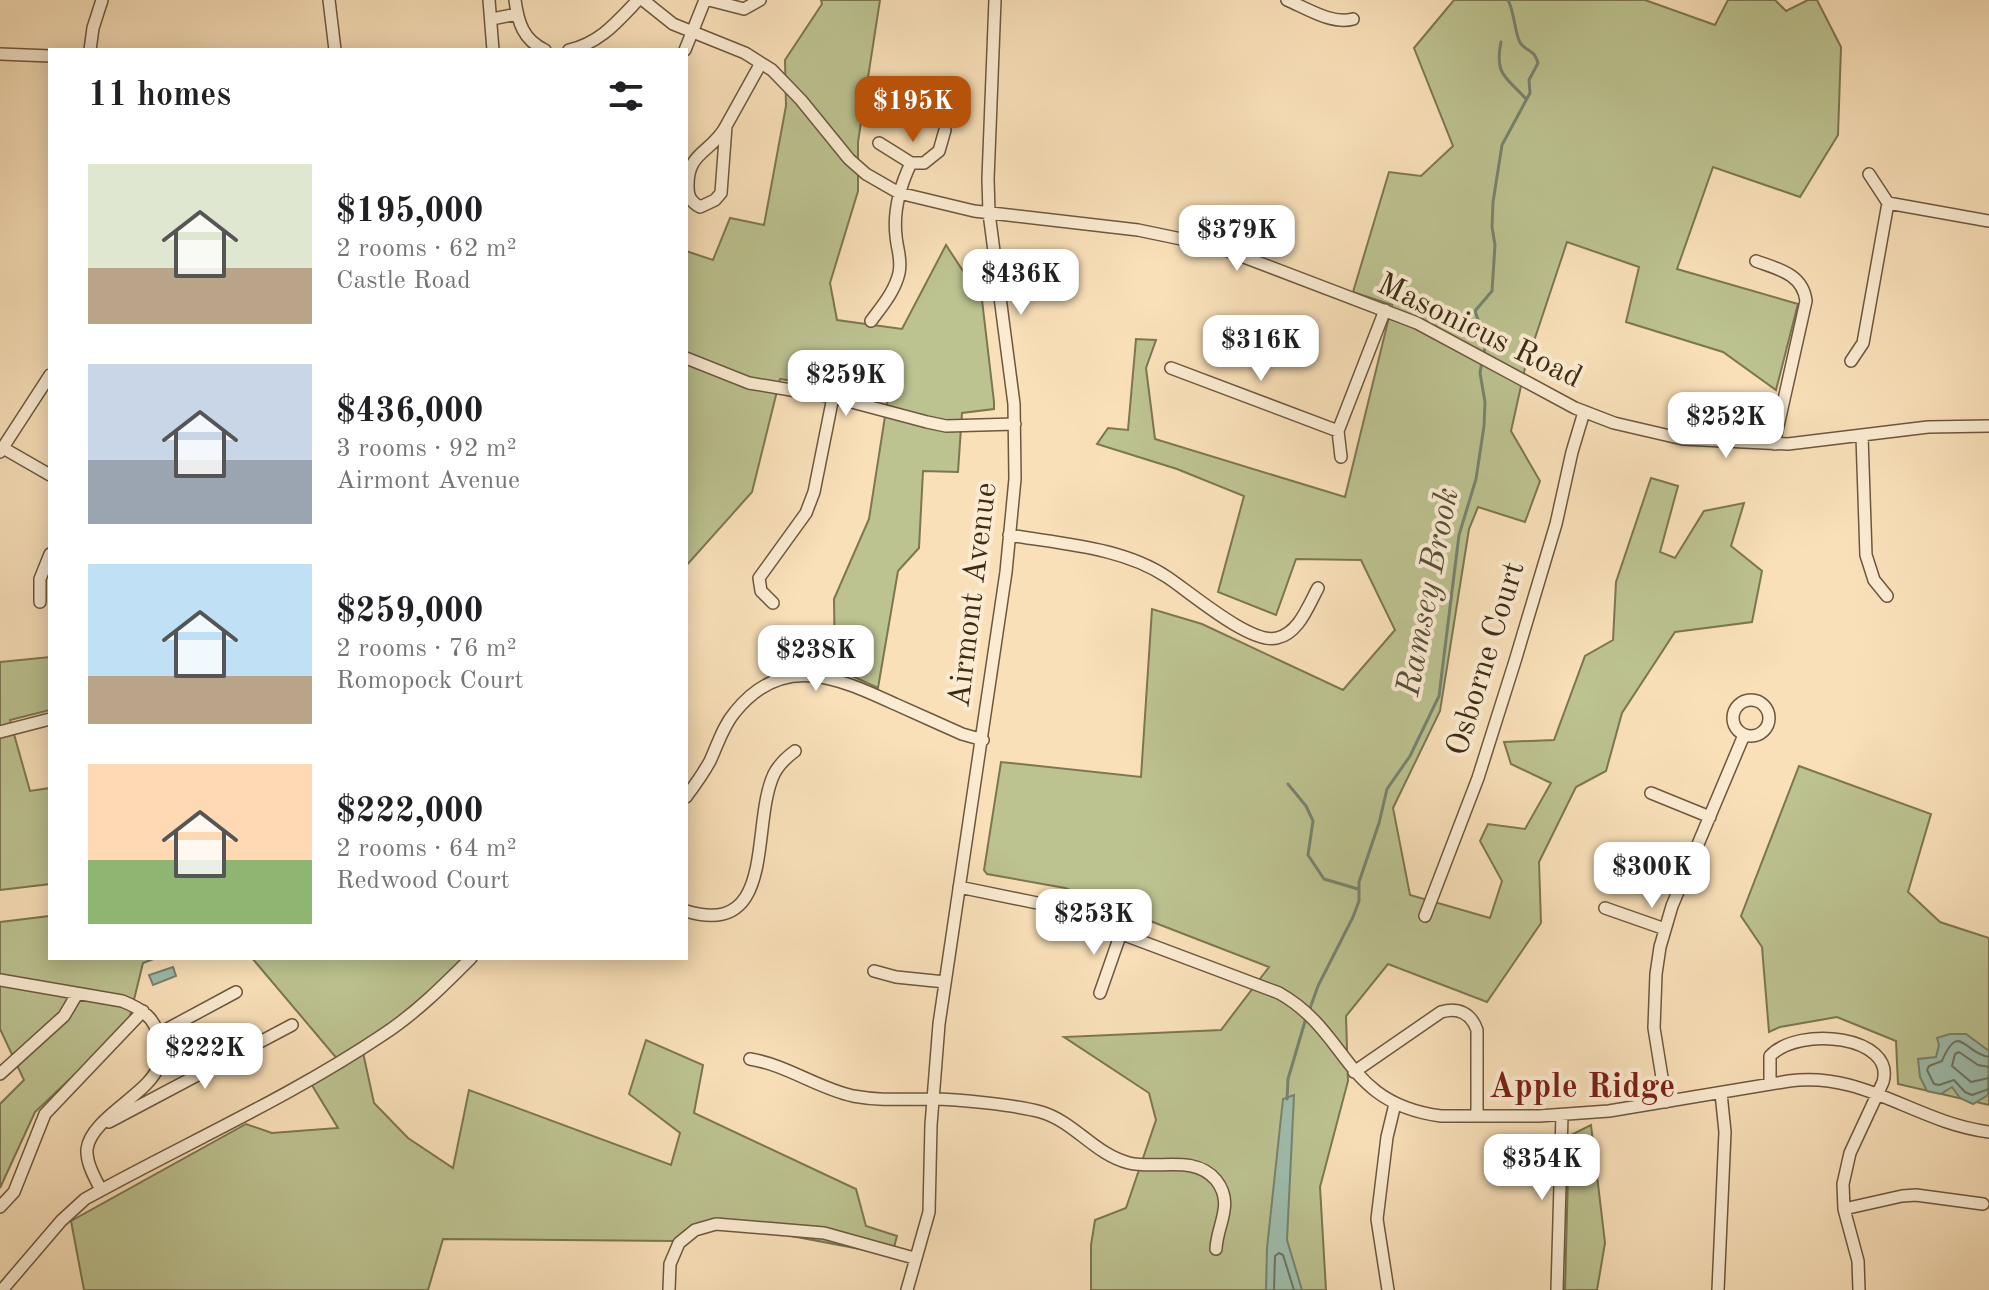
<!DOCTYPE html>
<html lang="en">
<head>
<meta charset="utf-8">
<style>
	:root { --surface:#fff; --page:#f6f6f6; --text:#202124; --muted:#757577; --accent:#b45309 }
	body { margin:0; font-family:"Old Standard TT",serif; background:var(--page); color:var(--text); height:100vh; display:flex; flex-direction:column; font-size:30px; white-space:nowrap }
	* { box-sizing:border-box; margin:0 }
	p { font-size:26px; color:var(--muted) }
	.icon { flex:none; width:44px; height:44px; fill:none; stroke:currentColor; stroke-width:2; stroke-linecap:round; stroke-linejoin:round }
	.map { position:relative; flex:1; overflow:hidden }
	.side { position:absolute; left:48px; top:48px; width:640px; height:912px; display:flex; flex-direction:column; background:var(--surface); border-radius:0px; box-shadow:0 4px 20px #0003 }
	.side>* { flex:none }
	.price { position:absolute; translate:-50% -68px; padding:0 18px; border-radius:16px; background:#fff; color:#222; font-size:26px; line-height:52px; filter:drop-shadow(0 2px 4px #0008) }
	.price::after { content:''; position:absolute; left:50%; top:48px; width:24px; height:18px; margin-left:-12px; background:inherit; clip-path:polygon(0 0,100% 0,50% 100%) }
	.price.current { background:var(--accent); color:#fff }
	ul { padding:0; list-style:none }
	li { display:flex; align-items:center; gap:24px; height:200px; padding:0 40px }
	li span { display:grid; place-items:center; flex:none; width:224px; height:160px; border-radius:0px; color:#555 }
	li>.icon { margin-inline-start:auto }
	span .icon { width:96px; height:96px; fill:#fffc; stroke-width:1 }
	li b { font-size:34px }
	h2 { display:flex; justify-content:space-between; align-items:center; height:96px; padding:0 40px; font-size:34px }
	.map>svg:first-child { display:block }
</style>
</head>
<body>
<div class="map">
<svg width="1989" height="1290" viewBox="0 0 1989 1290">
	<rect width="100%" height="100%" fill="#f9e0b9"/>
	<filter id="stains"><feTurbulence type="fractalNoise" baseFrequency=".0025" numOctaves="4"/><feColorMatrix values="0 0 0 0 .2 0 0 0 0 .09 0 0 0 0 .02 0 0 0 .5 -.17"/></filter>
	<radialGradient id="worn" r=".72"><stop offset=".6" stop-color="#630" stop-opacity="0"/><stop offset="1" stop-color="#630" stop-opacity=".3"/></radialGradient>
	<path fill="#bcc290" stroke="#7c7652" stroke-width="2" d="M821,0H880L858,142V191L830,283L837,320L902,329L946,245L982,300L994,402V409L962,413L958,472L923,471L919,548L898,571L878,688L835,668L834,599L869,519L888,397L780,379L752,492L686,566V251L713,260L730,218L764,225L786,106L785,60L822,4Z
		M1454,0H1645L1715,25L1728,0H1775L1786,11L1808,0H1817L1841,47L1838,135L1800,197L1713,167L1677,269L1798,304L1776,390L1723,352L1626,322L1639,267L1567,242L1525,368L1511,431L1540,481L1525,522L1478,507L1469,529L1440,711L1393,808L1410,895L1490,918L1502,881L1480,841L1488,824L1525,829L1551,783L1511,764L1504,742L1554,740L1585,656L1613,640L1616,582L1651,478L1678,486L1660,552L1675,558L1704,511L1744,503L1731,546L1762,571L1752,622L1675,632L1622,713L1606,771L1576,787L1539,862L1541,923L1487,1002L1388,964L1346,1016L1348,1081L1320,1187L1326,1290H1091V1245L1095,1220L1126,1208L1156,1120L1149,1093L1064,1037L1221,1030L1269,967L1065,888L987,874L984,870L1001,762L1141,777L1152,609L1202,624L1343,690L1395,630L1361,560L1296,559L1276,615L1218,592L1244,496L1177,469L1097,444L1108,428L1128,430L1136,339L1156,340L1146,368L1155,439L1345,497L1392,305L1353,292L1389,172L1421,176L1453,146L1414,48Z
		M50,657V710L10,720L30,791L50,788V884L0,890V662Z
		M1799,766L1931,814L1908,892L1940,922L1989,938V1105L1898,1084L1896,1041L1837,1017L1780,1027L1769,1032L1762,947L1741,916Z
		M50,916V958H156L143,963L128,1024L35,1112L0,1188V1104L24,1080L0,1029V922Z
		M252,958H468L362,1048L374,1103L408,1138L453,1168L469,1090L671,1165L680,1133L629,1094L646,1040L703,1065L694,1113L856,1189L866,1226L897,1236L892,1255L723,1223L675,1241L443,1239L428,1290H84L71,1221L246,1124L272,1133L338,1128L310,1082L339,1061Z
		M1591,1125L1605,1243L1597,1290H1565L1569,1136Z"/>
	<path fill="#9ebdac" stroke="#77836f" stroke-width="2" d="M173,967L176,976L153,985L149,975Z
		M1950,1034H1966L1989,1051L1988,1095L1973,1104L1960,1098L1952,1087L1941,1094L1927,1091L1920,1077L1918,1059L1936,1057L1939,1045L1937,1038Z
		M1294,1095L1287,1240L1302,1290H1266L1267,1248L1283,1099Z"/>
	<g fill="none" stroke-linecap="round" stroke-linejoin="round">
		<path stroke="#6e7460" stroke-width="2" d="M1989,1057C1964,1053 1959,1021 1942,1061L1929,1066L1927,1070L1934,1084L1939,1085L1954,1080L1965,1092L1972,1095L1989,1089
			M1989,1067L1978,1065L1959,1052L1955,1054L1952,1066L1971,1082L1989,1078
			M1274,1290L1275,1256L1279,1253L1283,1255L1294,1290"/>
		<path stroke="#77836f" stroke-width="3" d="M1501,42C1494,76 1507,77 1526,99
			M1484,353L1486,343L1475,311L1492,291L1495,245L1492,227L1493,202L1502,145L1530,93L1529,80L1538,63C1534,49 1529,53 1521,44C1515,37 1515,13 1508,0
			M1288,784L1306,806L1313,821L1308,855L1324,879L1358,889
			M1309,1011L1318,986L1353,917L1359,901V882L1379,823L1387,789L1410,756L1439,696L1459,535L1476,479L1484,426L1485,402L1480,373L1482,361
			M1287,1099L1288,1079L1306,1018"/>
		<g stroke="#6c583d" stroke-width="14">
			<path id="minor" d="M329,0L335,50
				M489,0L493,50
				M515,0C518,22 523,40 545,50
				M643,0L673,24L745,53L772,70L801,100L849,159L866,174L899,193L974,211L1138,230L1215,246L1417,323L1575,408L1614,423L1683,439L1788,444L1928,427L1989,426
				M709,0L744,9L760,0
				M1287,0C1306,8 1332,25 1353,19
				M492,19L517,14
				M90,50L93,28L102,0
				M569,50C600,43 617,22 638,0
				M685,50L705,0
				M0,54L50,56
				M726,126L721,193L715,200L700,207C691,202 688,197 688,187C687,151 712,153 726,126Z
				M726,126L761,63
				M879,143L911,163H924L939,151L945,130
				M1869,174L1888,203L1989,221
				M1756,261C1778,269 1803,274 1806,301L1774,444
				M871,321C882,306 895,291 899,273C902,259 897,249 896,236C893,210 900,186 911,163
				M686,358L749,383L833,397L927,422L946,426L1015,424
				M1851,361L1863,343L1888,203
				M1171,368L1338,431
				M1862,436L1866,555L1874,580L1887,596
				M3,448L50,475
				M0,452L50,375
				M1341,457L1338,431L1385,310
				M1009,535C1061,544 1122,547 1167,577C1190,592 1251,645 1277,638C1299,633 1308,606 1318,588
				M40,602V579L50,554
				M773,603L761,591L759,578L806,513L814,492L833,397
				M1733 718a18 18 0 1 1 36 0a18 18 0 1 1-36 0Z
				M0,732L50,719
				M1651,793L1710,817
				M686,797C695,785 703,774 710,761C718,744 723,726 735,712C783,652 838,678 895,704C917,714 940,724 962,734L983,740
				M959,887L1042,904L1279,993C1350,1033 1343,1103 1441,1116H1539L1609,1111L1789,1081C1865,1071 1914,1122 1989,1132
				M1605,908L1665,929
				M686,911C778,939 750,824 774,774C779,764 787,757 795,751
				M1425,916L1478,778L1515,661L1556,524L1572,452L1584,412
				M874,971L896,977L945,982
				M0,980L122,1001C140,1008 157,1018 158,1039C159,1046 160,1057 159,1064C152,1093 91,1117 87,1149C86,1163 95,1178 101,1190
				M1100,993L1121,933
				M158,1034L236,992
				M750,1059C787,1065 817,1088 853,1096C880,1101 904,1099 932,1099C958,1099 1015,1105 1041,1112C1075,1122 1094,1154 1129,1163C1158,1170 1194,1154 1216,1180C1235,1204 1217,1224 1216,1249
				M1354,1072L1441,1012C1458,1007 1471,1013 1477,1030V1116
				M0,1074L64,1016L77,994
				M1770,1084V1056C1799,1025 1896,1036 1883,1082L1850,1153L1843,1184L1844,1209L1858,1261L1859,1290
				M1666,1102L1654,1028L1656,974L1660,947L1672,906L1744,735
				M109,1122L292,1025
				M0,1207L14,1192L45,1114L143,1011
				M1844,1209L1902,1196L1916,1195L1983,1204
				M2,1290L61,1221L85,1199C184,1144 289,1098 384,1034C416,1013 444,985 471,958
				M669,1290L670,1264L679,1243L695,1230L716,1224L824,1233L914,1258
				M907,1290L929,1212L931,1125L939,1024L1006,572L1015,479L1014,404L989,213L988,179L995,0
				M1388,1290L1377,1219L1387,1137L1395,1104
				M1557,1290L1562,1115
				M1718,1290L1725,1132L1721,1093"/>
		</g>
		<use href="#minor" stroke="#fbebd2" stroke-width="11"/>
	</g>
	<g text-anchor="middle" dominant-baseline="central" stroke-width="8" stroke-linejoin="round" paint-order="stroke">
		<g font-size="32" fill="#3d2b14" stroke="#fbebd2">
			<text transform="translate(1479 332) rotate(26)">Masonicus Road</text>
			<text transform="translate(974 595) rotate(-83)">Airmont Avenue</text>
			<text transform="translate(1487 659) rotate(-73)">Osborne Court</text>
		</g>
		<g font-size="34" font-style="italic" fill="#55503a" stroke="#fbebd2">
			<text transform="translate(1429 592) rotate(-79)">Ramsey Brook</text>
		</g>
		<g font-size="34" font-weight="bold" fill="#7a1f14" stroke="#fbebd2">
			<text x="1582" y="1088">Apple Ridge</text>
		</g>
	</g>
	<rect width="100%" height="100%" filter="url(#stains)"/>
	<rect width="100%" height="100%" fill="url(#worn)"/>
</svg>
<b class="price current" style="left:913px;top:144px">$195K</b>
<b class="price" style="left:1237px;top:273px">$379K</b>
<b class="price" style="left:1021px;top:317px">$436K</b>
<b class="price" style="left:1261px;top:383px">$316K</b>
<b class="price" style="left:846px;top:418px">$259K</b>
<b class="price" style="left:1726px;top:460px">$252K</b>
<b class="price" style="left:816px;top:693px">$238K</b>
<b class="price" style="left:1652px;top:910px">$300K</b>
<b class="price" style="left:1094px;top:957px">$253K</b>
<b class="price" style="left:205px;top:1091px">$222K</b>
<b class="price" style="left:1542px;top:1202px">$354K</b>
<section class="side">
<h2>11 homes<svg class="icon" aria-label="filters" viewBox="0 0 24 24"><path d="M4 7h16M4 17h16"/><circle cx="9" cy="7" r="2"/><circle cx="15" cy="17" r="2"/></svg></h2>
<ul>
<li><span style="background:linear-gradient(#dfe7d0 65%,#b9a48a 0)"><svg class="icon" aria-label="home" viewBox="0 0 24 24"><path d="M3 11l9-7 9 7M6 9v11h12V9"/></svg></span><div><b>$195,000</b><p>2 rooms · 62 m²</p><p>Castle Road</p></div></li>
<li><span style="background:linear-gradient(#c9d6e8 60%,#9aa5b1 0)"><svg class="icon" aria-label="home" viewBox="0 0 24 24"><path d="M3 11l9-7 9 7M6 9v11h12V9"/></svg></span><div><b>$436,000</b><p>3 rooms · 92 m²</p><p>Airmont Avenue</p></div></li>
<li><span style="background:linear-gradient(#bfe0f5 70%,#b9a48a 0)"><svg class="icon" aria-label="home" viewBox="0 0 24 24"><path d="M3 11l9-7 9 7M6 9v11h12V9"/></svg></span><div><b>$259,000</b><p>2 rooms · 76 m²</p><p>Romopock Court</p></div></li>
<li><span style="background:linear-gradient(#ffd9b3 60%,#8fb573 0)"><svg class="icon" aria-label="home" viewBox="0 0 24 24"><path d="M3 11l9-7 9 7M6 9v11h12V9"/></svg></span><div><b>$222,000</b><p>2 rooms · 64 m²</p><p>Redwood Court</p></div></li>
</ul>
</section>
</div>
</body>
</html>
